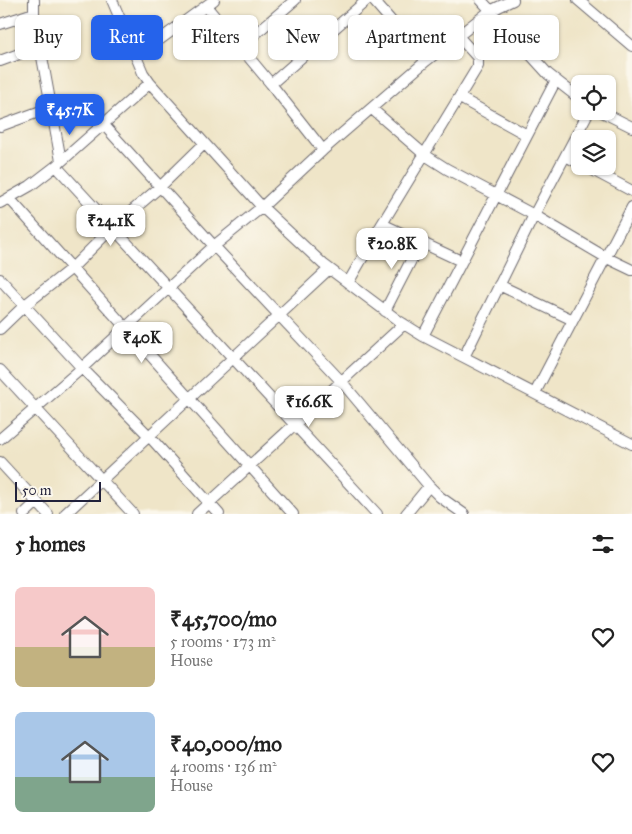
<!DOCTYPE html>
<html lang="en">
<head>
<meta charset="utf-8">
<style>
	:root { --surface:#fff; --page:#f2f2f2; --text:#222; --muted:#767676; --accent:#2563eb }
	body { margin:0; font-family:"IM FELL Great Primer",serif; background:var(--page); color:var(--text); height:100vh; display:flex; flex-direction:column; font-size:19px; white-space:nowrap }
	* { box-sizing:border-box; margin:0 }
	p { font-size:16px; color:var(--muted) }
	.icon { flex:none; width:28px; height:28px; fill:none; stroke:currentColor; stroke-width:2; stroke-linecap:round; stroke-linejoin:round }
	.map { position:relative; height:514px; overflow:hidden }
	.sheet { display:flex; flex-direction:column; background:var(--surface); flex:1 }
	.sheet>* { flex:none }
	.top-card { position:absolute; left:15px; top:15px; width:602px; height:45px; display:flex; gap:10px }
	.fabs { position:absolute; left:571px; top:75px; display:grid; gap:10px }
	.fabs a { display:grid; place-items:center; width:45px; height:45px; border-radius:8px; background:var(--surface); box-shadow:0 1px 4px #0004; font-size:25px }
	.scale { position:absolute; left:15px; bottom:12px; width:86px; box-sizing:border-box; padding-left:5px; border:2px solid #22223b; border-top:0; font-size:14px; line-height:18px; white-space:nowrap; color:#22223b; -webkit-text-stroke:4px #fbf7ec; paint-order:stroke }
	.price { position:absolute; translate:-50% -42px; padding:0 11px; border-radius:10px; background:#fff; color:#222; font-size:16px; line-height:32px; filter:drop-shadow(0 1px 2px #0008) }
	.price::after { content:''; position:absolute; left:50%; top:30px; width:15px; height:11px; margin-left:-8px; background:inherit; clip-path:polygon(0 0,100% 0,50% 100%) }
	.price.current { background:var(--accent); color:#fff }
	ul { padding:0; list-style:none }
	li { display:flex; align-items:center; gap:15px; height:125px; padding:0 15px }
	li span { display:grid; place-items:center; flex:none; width:140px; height:100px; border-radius:8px; color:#555 }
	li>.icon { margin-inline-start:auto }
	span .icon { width:60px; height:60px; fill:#fffc; stroke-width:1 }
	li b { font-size:21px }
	h2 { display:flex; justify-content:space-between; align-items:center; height:60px; padding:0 15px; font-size:21px }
	.tag { padding:0 18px; border-radius:8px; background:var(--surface); box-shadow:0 1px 4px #0004; font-size:18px; line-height:45px }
	.tag.current { background:var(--accent); color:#fff }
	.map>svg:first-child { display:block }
</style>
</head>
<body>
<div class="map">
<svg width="632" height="514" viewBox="0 0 632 514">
	<rect width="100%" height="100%" fill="#fbf7ec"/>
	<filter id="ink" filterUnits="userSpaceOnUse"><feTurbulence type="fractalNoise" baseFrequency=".02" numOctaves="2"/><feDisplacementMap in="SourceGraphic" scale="10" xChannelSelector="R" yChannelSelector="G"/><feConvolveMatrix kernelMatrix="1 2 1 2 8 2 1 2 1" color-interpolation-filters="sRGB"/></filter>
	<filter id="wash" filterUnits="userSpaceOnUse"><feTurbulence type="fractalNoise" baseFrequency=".0096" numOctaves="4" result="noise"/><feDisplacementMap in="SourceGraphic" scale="20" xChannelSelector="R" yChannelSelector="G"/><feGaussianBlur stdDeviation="1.12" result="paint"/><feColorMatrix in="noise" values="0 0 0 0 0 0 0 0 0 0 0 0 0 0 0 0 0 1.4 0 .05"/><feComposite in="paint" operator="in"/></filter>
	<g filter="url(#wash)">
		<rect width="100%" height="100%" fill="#efe5c8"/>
	</g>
	<g filter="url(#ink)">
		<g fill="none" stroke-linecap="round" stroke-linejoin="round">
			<g stroke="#6a666c" stroke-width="12">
				<path id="street" d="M34,0V13L61,161
					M112,0L143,73L150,83L262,207L323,264L399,321L423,336L632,444
					M373,0L426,61
					M481,0L548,74L580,99
					M578,0L632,46
					M206,6L271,84L323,150
					M0,24L34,13
					M240,47L295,0
					M136,57L214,0
					M0,61L41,46
					M271,84L367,0
					M460,98L527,135
					M372,109L425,155L447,169L534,215L607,258L632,270
					M600,111L632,127
					M103,124L214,246L341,381L429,486L440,497L464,514
					M0,126L52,107
					M566,156L580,164
					M56,166L377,514
					M585,166L632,191
					M9,198L293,514
					M0,203L30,186L56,166L150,83
					M382,224L461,261
					M0,279L82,368L149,436L219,514
					M348,283L382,224L478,66V58L458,36
					M499,285L573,320
					M385,311L421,241
					M0,329L25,305L72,268L113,227L160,187L204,144
					M423,336L556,80
					M464,357L534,215L589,111
					M0,370L133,514
					M535,393L632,207
					M0,439L82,368L214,246L262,207L323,150L426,61L490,11L513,0
					M0,462L48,514
					M24,514L37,502
					M65,514L329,269
					M197,514L404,324
					M406,514L429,486"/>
			</g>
			<use href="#street" stroke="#fff" stroke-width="10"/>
		</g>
	</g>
</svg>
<div class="fabs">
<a><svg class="icon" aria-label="locate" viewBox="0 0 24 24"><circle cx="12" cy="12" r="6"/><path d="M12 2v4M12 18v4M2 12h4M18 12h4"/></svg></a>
<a><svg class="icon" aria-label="layers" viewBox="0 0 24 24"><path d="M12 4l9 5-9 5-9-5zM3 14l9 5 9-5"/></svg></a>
</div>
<div class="scale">50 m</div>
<b class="price current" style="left:70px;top:136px">₹45.7K</b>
<b class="price" style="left:111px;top:247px">₹24.1K</b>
<b class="price" style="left:392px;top:270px">₹20.8K</b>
<b class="price" style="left:142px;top:364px">₹40K</b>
<b class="price" style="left:309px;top:428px">₹16.6K</b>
<div class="top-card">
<a class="tag">Buy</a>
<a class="tag current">Rent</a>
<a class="tag">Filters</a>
<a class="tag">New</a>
<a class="tag">Apartment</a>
<a class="tag">House</a>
</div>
</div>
<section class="sheet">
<h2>5 homes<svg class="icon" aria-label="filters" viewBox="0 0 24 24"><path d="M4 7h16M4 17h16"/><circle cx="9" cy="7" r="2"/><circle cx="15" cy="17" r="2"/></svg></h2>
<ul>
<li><span style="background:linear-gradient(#f6c9c9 60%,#c2b280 0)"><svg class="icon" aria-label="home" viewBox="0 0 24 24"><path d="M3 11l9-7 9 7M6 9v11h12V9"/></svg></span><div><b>₹45,700/mo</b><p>5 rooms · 173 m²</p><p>House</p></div><svg class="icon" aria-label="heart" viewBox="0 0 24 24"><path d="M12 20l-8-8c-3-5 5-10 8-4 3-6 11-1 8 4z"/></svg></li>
<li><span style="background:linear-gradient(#a9c7e8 65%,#7fa58c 0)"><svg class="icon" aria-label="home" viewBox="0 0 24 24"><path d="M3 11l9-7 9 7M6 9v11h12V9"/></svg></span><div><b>₹40,000/mo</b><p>4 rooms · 136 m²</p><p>House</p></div><svg class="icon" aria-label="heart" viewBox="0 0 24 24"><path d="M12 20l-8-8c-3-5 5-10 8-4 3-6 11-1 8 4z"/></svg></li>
</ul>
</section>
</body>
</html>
